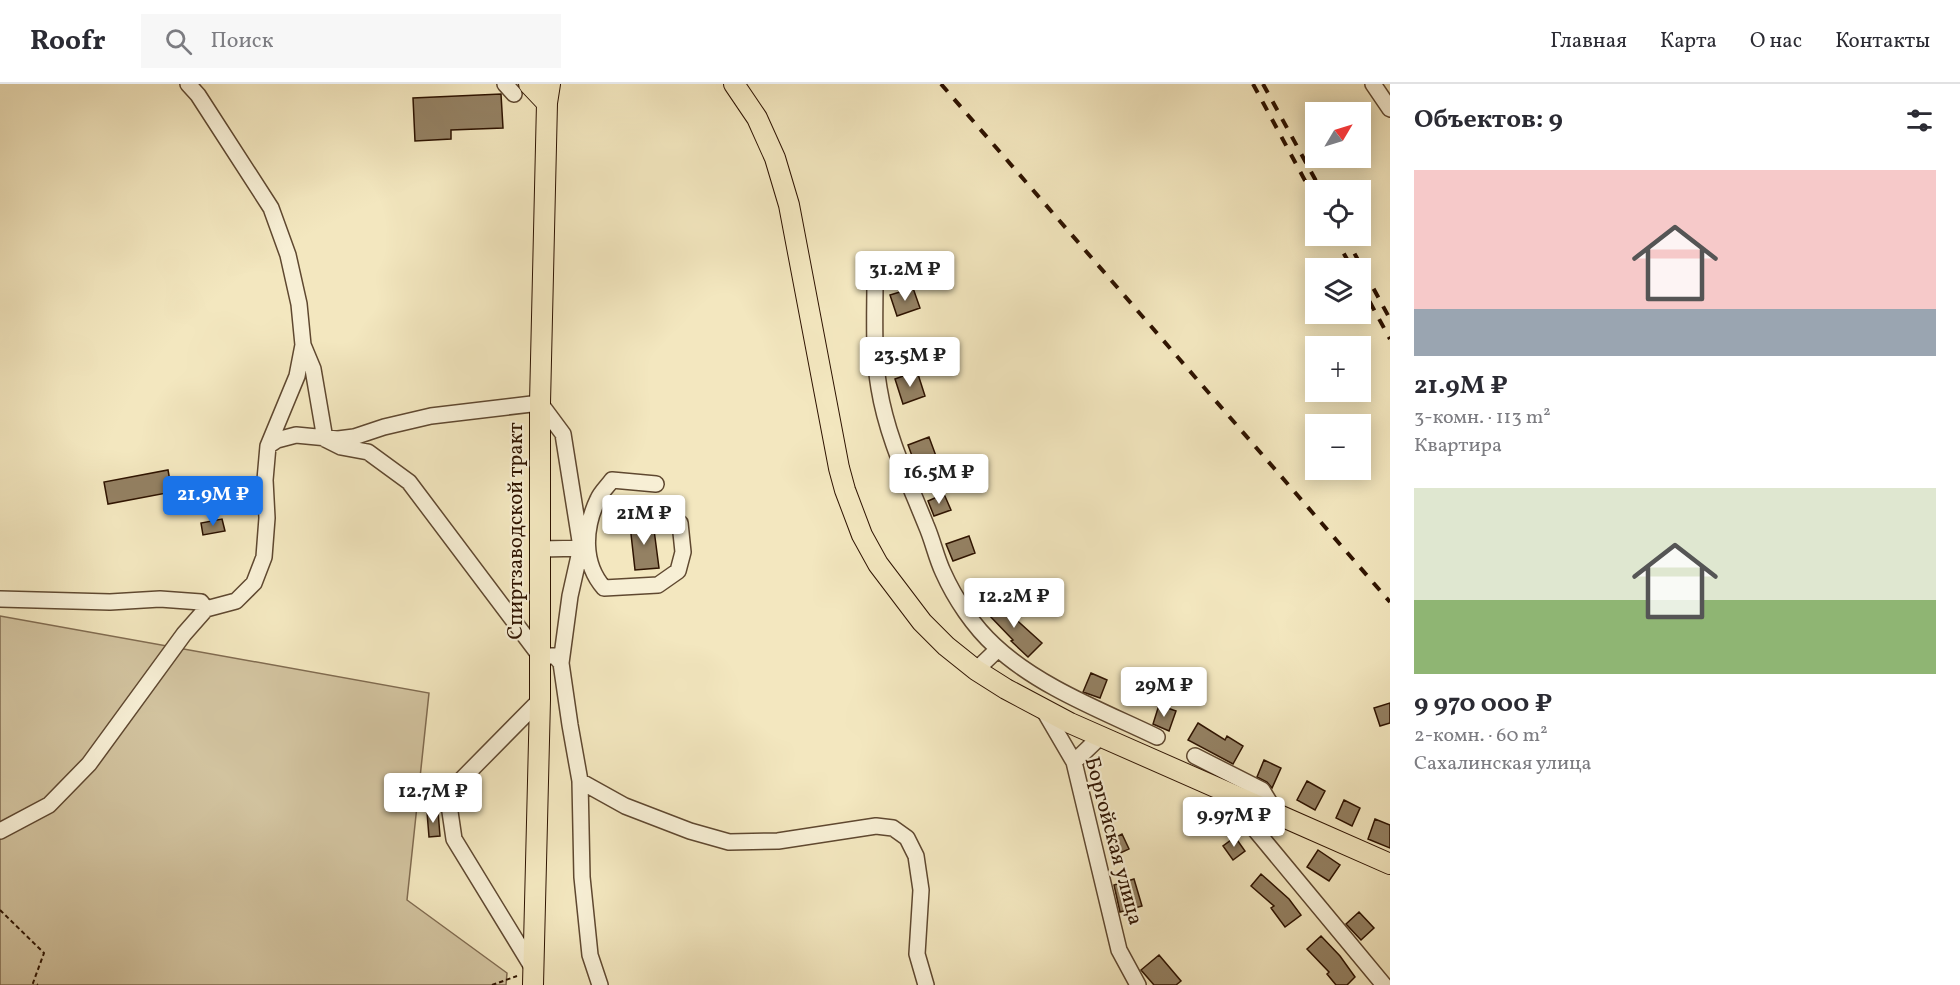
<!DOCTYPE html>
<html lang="ru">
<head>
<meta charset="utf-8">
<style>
	:root { --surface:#fff; --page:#f7f7f7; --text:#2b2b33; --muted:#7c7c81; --line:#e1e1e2; --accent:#1a73e8 }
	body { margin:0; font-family:Vollkorn,serif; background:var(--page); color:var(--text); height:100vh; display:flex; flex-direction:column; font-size:22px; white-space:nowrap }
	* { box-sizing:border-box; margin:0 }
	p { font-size:20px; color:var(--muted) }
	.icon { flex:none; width:33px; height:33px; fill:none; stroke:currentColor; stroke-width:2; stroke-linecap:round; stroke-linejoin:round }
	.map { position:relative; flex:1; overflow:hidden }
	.sheet { display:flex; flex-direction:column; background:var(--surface); width:570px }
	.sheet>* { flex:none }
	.needle { width:39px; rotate:52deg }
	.buttons { position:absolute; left:1305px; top:18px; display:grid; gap:12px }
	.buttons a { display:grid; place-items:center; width:66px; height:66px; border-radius:0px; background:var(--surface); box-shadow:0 3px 15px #0003; font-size:30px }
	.price { position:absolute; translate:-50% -51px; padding:0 14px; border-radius:6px; background:#fff; color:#222; font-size:20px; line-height:39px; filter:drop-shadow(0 2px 3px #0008) }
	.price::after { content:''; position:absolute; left:50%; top:36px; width:18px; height:14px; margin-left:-9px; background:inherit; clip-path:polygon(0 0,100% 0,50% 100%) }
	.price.current { background:var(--accent); color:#fff }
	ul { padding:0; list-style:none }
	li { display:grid; align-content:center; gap:12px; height:318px; padding:0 24px }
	li span { display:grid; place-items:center; height:186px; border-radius:0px; color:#555 }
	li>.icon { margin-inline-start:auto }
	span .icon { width:108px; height:108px; fill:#fffc; stroke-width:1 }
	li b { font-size:26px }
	h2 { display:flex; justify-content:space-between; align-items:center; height:72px; padding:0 24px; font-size:26px }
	header { display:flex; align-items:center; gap:36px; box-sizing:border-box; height:84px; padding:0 30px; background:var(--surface); border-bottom:2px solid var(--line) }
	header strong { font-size:28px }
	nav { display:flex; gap:33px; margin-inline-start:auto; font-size:21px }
	.search { width:420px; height:54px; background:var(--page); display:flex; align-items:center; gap:15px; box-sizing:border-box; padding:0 21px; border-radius:0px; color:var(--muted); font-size:22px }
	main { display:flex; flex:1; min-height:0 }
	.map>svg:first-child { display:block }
</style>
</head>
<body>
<header>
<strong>Roofr</strong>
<div class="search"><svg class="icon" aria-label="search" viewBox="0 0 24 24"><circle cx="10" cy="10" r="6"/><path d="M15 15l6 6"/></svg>Поиск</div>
<nav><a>Главная</a><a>Карта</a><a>О нас</a><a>Контакты</a></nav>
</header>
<main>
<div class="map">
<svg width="1390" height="901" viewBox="0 0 1390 901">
	<rect width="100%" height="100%" fill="#f3e7bf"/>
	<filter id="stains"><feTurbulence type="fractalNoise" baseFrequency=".00333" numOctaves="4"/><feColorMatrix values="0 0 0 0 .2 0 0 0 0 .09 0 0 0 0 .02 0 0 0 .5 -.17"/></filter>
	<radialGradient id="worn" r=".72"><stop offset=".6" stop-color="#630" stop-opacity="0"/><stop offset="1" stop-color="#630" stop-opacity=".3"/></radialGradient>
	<path fill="#d2c39f" stroke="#806b50" stroke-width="1.5" d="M0,532L429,609L407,816L507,889L506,901H0Z"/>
	<path fill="#948163" stroke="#2e1300" stroke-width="1.5" d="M501,10L503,44L451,46V55L415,57L413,14Z
		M913,204L920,224L897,232L890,211Z
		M917,287L925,312L903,320L895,295Z
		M929,353L936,372L915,380L908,361Z
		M168,386L172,408L108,420L104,398Z
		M944,410L951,426L934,432L928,417Z
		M222,435L225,447L203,451L201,439Z
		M653,438L659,484L635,486L630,441Z
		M969,452L975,469L953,477L946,460Z
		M1000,516L1013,531L1012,532L1042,559L1028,573L1011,557L1013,556L987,529Z
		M1091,589L1107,596L1100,614L1083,608Z
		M1390,619V639L1380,642L1374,624Z
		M1159,621L1176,627L1169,647L1153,640Z
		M1198,639L1225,656L1227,652L1243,662L1233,680L1188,656Z
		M1264,676L1281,684L1272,704L1267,698L1257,693Z
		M1307,697L1325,707L1315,726L1297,716Z
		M1344,716L1360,724L1352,742L1336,734Z
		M1207,718L1218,731L1205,742L1194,729Z
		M438,727L440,752L429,753L427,728Z
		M1375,735L1390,741V764L1368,755Z
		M1122,750L1129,765L1114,772L1107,758Z
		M1235,753L1245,767L1233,776L1223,762Z
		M1318,766L1340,781L1329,797L1307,783Z
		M1261,790L1289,815L1301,831L1285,843L1271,824L1274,822L1251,802Z
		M1134,795L1142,822L1120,828L1114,801Z
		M1359,828L1374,844L1361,856L1346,840Z
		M1321,852L1340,872L1355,893L1347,901H1336L1327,890L1329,888L1307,865Z
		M1159,871L1181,897L1176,901H1154L1141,886Z"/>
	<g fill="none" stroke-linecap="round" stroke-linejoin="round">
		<g stroke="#5f4830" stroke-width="18">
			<path id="minor" d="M188,0L198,11L271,124L288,171L299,220L303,261L313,285L325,355L341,363L368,368L409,398L540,572H555L561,579L570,641L580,697L625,722L690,747L729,758L778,757L876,742L893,744L907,754L916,772L921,806L917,870L926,901
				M505,0L514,10
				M1373,0L1390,25
				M875,196C875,232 873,269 879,304C887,353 908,396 926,441C933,457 936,473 943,488C955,515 974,543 995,562C1039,603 1103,627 1157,653
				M268,362L277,356L296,351L338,355L354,353L384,343L431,332L540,319L563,350L581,463L570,512L561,579
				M656,400L612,396C608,402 601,408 598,415C584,444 582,479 604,504L658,501L678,487L683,468L680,439
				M540,465L587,464
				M0,515L110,518L160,515L201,518L206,525
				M976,586L998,565
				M1043,625L1074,678L1119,866L1138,901
				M1195,672L1262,706L1276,729
				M1074,678L1100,653
				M580,697L582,793L590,871L600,901
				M1223,707L1384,901
				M0,747L49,721L89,680L184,550L206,525L236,517L254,499L264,473L267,434L265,396L268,362L297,292L303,261
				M534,886L454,755L449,721L462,695L540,616"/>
		</g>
		<g stroke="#2e1300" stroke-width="22">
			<path id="major" d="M529,0L547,19
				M734,0L757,34L775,74L789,121L839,384L845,406L862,451L878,480L922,538L946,562L976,586L1006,605L1070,639L1390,780
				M533,901L540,616V319L547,19L550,0"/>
		</g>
		<path stroke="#2e1300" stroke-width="2" stroke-dasharray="4.5 3" stroke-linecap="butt" d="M0,826L44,869L33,899L38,901
			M492,901L517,892"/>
		<use href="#minor" stroke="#f7efd5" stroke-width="15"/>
		<use href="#major" stroke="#f3e7bf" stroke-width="20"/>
		<path stroke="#2e1300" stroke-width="4" stroke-dasharray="10 10" stroke-linecap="butt" d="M941,0L1390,518
			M1253,0L1316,117
			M1263,0L1321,106
			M1334,152L1352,184
			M1345,152L1390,235
			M1360,200L1390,255"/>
	</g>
	<g text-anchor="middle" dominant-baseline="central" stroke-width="4.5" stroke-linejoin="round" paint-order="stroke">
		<g font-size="21" fill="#2e1300" stroke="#f7efd5">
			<text transform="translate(516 447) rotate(-90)">Спиртзаводской тракт</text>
			<text transform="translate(1113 757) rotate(75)">Боргойская улица</text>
		</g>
	</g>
	<rect width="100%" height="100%" filter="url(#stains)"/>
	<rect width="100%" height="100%" fill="url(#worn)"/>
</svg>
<div class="buttons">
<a><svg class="needle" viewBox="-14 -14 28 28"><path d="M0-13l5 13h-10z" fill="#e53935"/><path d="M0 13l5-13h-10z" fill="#7c7c81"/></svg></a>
<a><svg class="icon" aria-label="locate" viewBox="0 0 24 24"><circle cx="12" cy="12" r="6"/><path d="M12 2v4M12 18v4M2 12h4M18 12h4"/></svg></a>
<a><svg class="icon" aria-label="layers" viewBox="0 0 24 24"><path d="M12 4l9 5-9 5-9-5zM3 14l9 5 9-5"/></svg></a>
<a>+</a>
<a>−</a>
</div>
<b class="price" style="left:905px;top:218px">31.2M ₽</b>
<b class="price" style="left:910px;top:304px">23.5M ₽</b>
<b class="price" style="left:939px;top:421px">16.5M ₽</b>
<b class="price current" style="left:213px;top:443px">21.9M ₽</b>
<b class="price" style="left:644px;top:462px">21M ₽</b>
<b class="price" style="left:1014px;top:545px">12.2M ₽</b>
<b class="price" style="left:1164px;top:634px">29M ₽</b>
<b class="price" style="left:433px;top:740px">12.7M ₽</b>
<b class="price" style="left:1234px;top:764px">9.97M ₽</b>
</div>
<section class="sheet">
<h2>Объектов: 9<svg class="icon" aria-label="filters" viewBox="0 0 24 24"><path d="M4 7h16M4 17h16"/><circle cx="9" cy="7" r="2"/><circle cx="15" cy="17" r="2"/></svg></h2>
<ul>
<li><span style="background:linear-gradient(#f6c9c9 75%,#9aa5b1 0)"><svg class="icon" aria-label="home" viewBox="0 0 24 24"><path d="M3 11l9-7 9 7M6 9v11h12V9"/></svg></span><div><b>21.9M ₽</b><p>3-комн. · 113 m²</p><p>Квартира</p></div></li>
<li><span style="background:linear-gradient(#dfe7d0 60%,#8fb573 0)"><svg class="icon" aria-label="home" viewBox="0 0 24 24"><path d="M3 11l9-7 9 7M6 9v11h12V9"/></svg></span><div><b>9 970 000 ₽</b><p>2-комн. · 60 m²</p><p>Сахалинская улица</p></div></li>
</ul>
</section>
</main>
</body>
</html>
